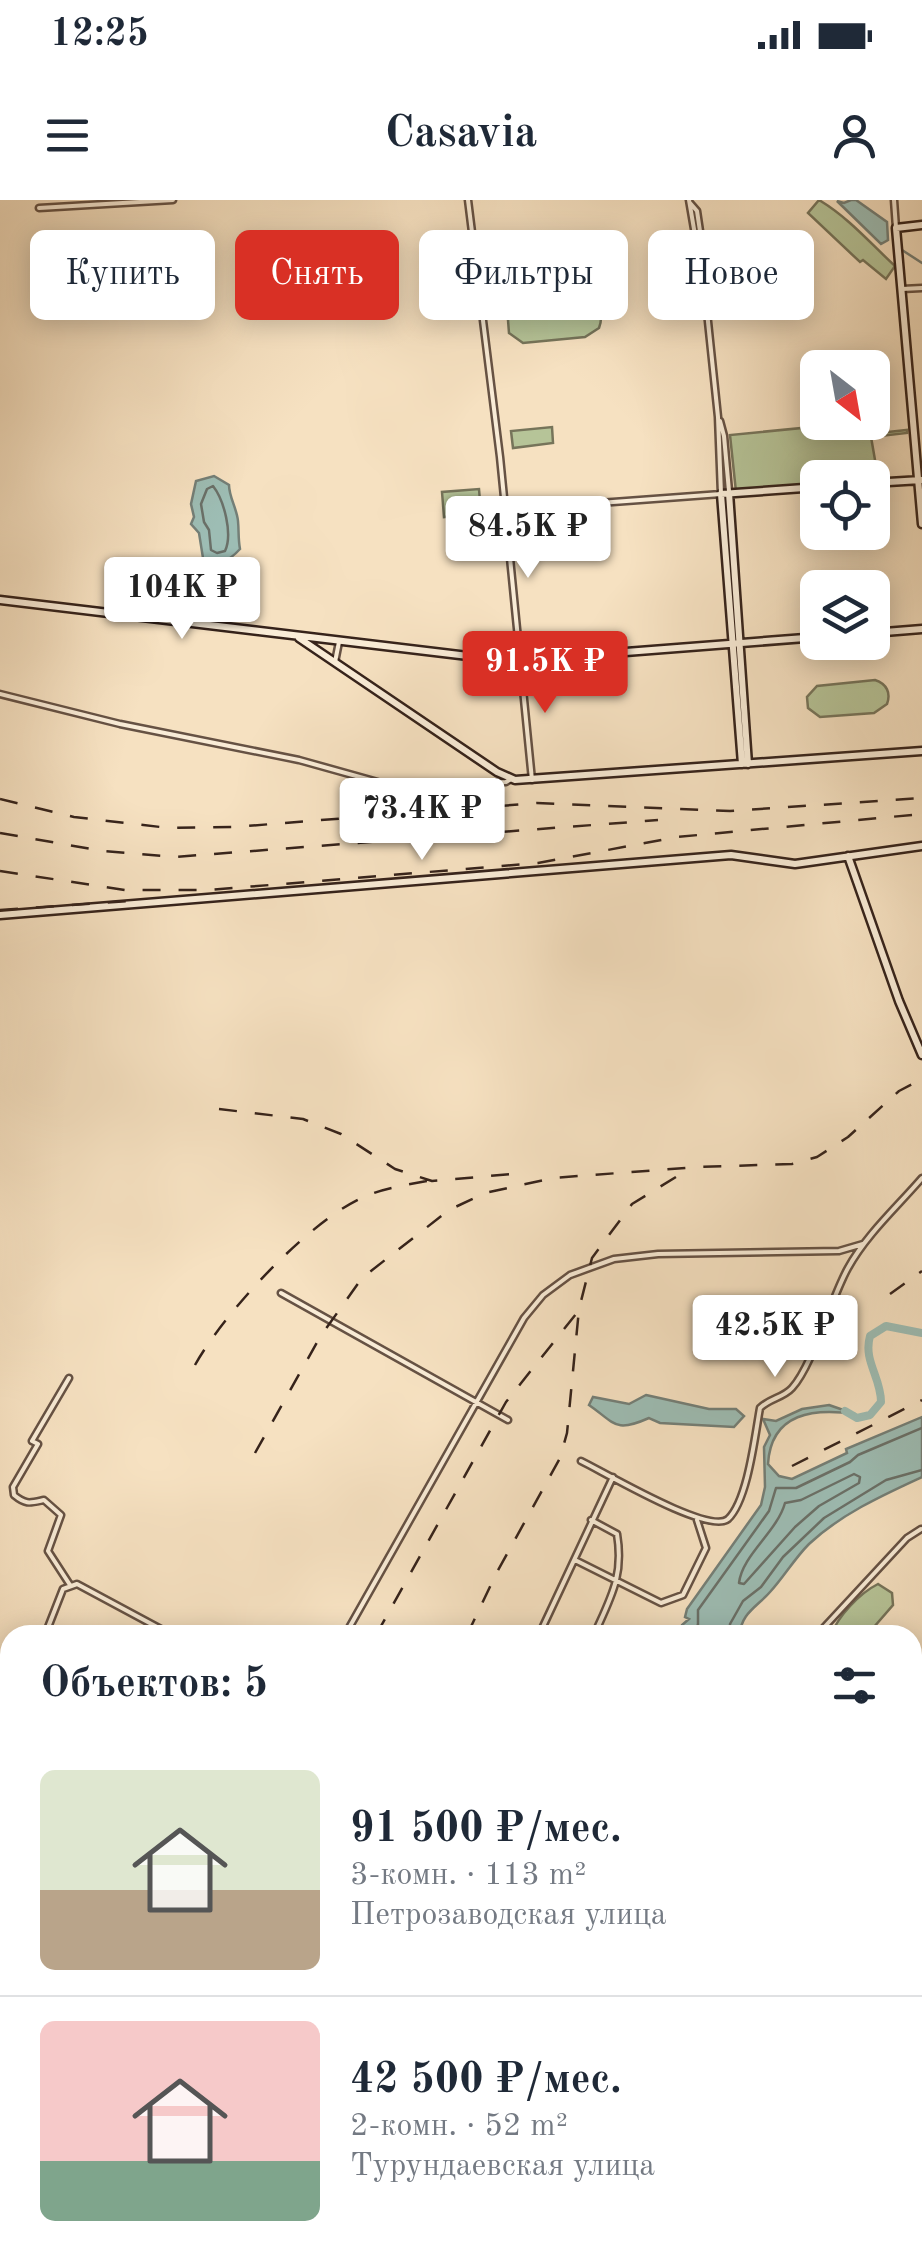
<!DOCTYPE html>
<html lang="ru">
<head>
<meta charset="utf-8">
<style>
	:root { --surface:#fff; --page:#f6f6f7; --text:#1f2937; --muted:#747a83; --line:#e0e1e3; --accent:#d93025 }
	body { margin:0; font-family:"Old Standard TT",serif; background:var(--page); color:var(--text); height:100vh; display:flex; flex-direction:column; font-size:38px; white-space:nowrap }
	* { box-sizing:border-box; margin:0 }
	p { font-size:32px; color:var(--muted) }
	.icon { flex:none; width:55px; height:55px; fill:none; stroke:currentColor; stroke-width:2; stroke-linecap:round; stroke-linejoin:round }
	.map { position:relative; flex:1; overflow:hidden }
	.side { position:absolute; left:0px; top:1425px; width:922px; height:642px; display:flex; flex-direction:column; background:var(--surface); border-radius:30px 30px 0 0; box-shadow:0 5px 25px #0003 }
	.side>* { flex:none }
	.banner { position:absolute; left:30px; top:30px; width:862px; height:90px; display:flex; gap:20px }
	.needle { width:65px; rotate:149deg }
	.buttons { position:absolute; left:800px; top:150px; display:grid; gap:20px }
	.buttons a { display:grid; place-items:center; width:90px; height:90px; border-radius:15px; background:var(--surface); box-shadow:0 5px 25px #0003; font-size:50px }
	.price { position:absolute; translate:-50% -85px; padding:0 22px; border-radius:10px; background:#fff; color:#222; font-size:32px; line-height:65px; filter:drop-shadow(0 2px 5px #0008) }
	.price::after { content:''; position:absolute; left:50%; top:60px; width:30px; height:22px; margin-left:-15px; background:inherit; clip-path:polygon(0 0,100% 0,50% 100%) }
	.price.active { background:var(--accent); color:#fff }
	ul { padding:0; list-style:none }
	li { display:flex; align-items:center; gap:30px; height:250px; padding:0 40px }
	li+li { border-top:2px solid var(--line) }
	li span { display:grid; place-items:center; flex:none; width:280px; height:200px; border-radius:15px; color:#555 }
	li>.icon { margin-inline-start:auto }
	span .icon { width:120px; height:120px; fill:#fffc; stroke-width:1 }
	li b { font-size:42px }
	h2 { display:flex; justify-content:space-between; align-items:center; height:120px; padding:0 40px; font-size:42px }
	.tag { padding:0 35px; border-radius:15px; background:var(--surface); box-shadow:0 5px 25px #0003; font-size:35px; line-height:90px }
	.tag.active { background:var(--accent); color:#fff }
	.status { display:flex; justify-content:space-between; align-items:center; height:70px; padding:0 50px; background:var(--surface); direction:ltr }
	.status svg { height:28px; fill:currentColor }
	header { display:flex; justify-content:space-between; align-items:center; height:130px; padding:0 40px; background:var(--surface); font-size:45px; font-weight:800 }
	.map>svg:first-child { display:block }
</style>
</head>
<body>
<div class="status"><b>12:25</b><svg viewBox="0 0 49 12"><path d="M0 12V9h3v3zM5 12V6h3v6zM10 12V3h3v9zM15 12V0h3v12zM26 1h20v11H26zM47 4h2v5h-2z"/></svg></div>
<header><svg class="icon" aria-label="menu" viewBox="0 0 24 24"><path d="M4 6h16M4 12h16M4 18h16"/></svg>Casavia<svg class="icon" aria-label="person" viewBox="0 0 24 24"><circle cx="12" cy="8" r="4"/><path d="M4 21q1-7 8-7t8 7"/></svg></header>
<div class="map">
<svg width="922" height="2066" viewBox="0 0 922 2066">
	<rect width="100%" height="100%" fill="#f6e1c1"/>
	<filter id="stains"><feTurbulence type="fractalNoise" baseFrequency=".002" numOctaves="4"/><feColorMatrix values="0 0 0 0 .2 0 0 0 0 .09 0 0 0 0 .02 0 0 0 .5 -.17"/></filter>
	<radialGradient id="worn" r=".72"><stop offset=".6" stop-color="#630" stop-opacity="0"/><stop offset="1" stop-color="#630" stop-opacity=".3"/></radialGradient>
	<path fill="#b6c498" stroke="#76745a" stroke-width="2.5" d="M819,0C849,18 870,43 895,66L886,79L863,60L860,62L808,13Z
		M586,101C599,105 604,115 599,128L585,137L523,143L509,133L508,120L519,108Z
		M863,222L868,223L870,234L907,230V233L871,237L878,277L818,278L817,284L736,292L730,235Z
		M552,227L553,243L513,248L511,231Z
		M479,289L481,313L444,317L442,292Z
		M875,480C887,484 891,493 887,504L874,513L820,517L808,508L807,497L817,486Z
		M878,1384L892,1393L893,1405L867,1435H831C838,1416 860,1393 878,1384Z"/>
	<path fill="#9dbdb4" stroke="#747f77" stroke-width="2.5" d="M851,0H856L887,22L888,40L881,44L837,1L844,3Z
		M214,276L229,285C229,297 237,309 238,321C239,331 238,338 240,349C229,361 219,367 203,358L199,333L191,324L194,317L191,304L196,281Z
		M646,1195L709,1209H736L744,1216L734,1227L660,1223L649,1218C615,1233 616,1224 589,1205L593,1197L629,1204Z
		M829,1205L855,1214C815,1208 771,1212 768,1264L779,1276L792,1279L847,1253L846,1249L922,1217V1277C883,1295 841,1314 809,1344C794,1359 784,1377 770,1392C758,1406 740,1414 740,1435H677L682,1425L689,1419L685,1417L687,1409L761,1305L765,1287L764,1247L770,1235L763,1219L776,1221L802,1209Z"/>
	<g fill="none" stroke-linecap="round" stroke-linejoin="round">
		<path stroke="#6a7068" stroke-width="2.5" d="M213,286C224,300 233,334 225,351L217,353L211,350L209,330L204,322L201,304L207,289Z
			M854,1274L860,1277L859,1283L819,1306L795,1327L744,1384L739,1383C742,1355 777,1332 785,1303L801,1300Z
			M688,1435L698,1425V1410L769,1311L776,1288H796L850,1262L858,1255L922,1228
			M730,1435V1424L743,1401L761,1387L783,1357L824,1318L886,1280L922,1270"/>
		<path stroke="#747f77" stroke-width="2.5" d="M902,50L922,63"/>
		<path stroke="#9dbdb4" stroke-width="8" d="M845,1211L857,1218L870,1215L881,1202C881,1177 863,1161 870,1136L886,1126L922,1133
			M0,1880L10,1844
			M0,1967L10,1979
			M113,2058L119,2066"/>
		<g stroke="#665244" stroke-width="9">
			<path id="street" d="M468,0L500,257L532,580
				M894,0L896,28
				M690,3L697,11L707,78L704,83
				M39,8L173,0
				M902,89L922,88
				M720,221L724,236L729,291
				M505,310L721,294L718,217L705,93L689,0
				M335,462L339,442
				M0,494L120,524L299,560L392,586L506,582L511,579
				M281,1093L508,1220
				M69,1178L32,1241L38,1244L13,1287L14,1295C26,1305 30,1303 44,1300L61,1315L48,1351L70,1385
				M581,1261C604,1272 709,1335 728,1319C748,1300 755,1235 760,1208C770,1198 783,1198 792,1188C813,1165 831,1098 848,1068C866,1035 897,1007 922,978
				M591,1320L617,1334C624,1376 611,1397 594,1435
				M575,1360L661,1403L683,1395L706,1348L697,1320
				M45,1435L63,1389L77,1384L172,1435
				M345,1435L524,1118L543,1095L570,1075L614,1059L658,1054L839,1051L863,1044
				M539,1435L613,1277
				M817,1435L907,1338L921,1329
				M912,1514L922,1519
				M0,1548L10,1524
				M912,1806L922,1794
				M0,2017L10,2005
				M813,2058L819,2066
				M315,2066L317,2058
				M783,2066L790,2058"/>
		</g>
		<g stroke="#36231b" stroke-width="11">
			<path id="secondary" d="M922,25L896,28L922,324
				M872,283L921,280
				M729,293L748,564
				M0,400L510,461L818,437
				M872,433L922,429
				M299,438L497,572L515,580L922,551
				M742,564L721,294L818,287
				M848,656L899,801L922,855
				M0,715L731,655L795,664L922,646"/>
		</g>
		<use href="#street" stroke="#f9ecd7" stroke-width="4"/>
		<use href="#secondary" stroke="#f9ecd7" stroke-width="6"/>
		<path stroke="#36231b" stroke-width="2.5" stroke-dasharray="18 18" stroke-linecap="butt" d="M0,599L74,617L169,628L234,627L537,603L730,611L922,598
			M0,633L103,651L174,657L658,620
			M0,671L125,690H209L538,663L677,637L922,614
			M0,710L130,701
			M219,909L303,919L341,934L395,969L432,981L512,974
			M890,1094L922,1071
			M195,1165C224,1113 310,1019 366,996C385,988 406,985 427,981
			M255,1253L320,1137L362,1078L449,1010L485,993L553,978L697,967L792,964L817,957L848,937L899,891L922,879
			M792,1266L922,1200
			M376,1435L506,1202L576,1114
			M467,1435L497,1372L560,1258L567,1233L579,1109L592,1058L632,1004L684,972
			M521,2058V2066
			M547,2058L550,2066
			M239,2066V2058
			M391,2066L392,2058"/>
	</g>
	<rect width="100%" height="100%" filter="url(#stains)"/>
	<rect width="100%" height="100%" fill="url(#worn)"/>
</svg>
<div class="buttons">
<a><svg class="needle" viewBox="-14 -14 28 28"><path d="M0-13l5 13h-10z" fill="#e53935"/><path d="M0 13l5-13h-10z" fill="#747a83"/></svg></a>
<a><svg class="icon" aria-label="locate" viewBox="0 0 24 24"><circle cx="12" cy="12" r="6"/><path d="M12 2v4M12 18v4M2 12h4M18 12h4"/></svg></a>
<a><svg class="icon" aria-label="layers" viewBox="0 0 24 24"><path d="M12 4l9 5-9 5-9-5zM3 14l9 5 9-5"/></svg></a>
</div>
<b class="price" style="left:528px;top:381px">84.5K ₽</b>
<b class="price" style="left:182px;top:442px">104K ₽</b>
<b class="price active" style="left:545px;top:516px">91.5K ₽</b>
<b class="price" style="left:422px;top:663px">73.4K ₽</b>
<b class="price" style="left:775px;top:1180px">42.5K ₽</b>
<div class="banner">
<a class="tag">Купить</a>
<a class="tag active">Снять</a>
<a class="tag">Фильтры</a>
<a class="tag">Новое</a>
</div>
<section class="side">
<h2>Объектов: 5<svg class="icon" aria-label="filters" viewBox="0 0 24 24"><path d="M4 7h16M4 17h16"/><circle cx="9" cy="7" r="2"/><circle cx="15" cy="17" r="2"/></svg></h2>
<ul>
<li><span style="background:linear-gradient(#dfe7d0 60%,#b9a48a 0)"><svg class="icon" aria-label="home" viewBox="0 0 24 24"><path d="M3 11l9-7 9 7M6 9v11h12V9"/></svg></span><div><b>91 500 ₽/мес.</b><p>3-комн. · 113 m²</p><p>Петрозаводская улица</p></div></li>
<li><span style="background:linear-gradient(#f6c9c9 70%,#7fa58c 0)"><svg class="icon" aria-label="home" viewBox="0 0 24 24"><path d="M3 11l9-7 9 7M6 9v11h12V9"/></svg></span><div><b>42 500 ₽/мес.</b><p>2-комн. · 52 m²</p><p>Турундаевская улица</p></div></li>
</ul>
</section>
</div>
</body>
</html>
